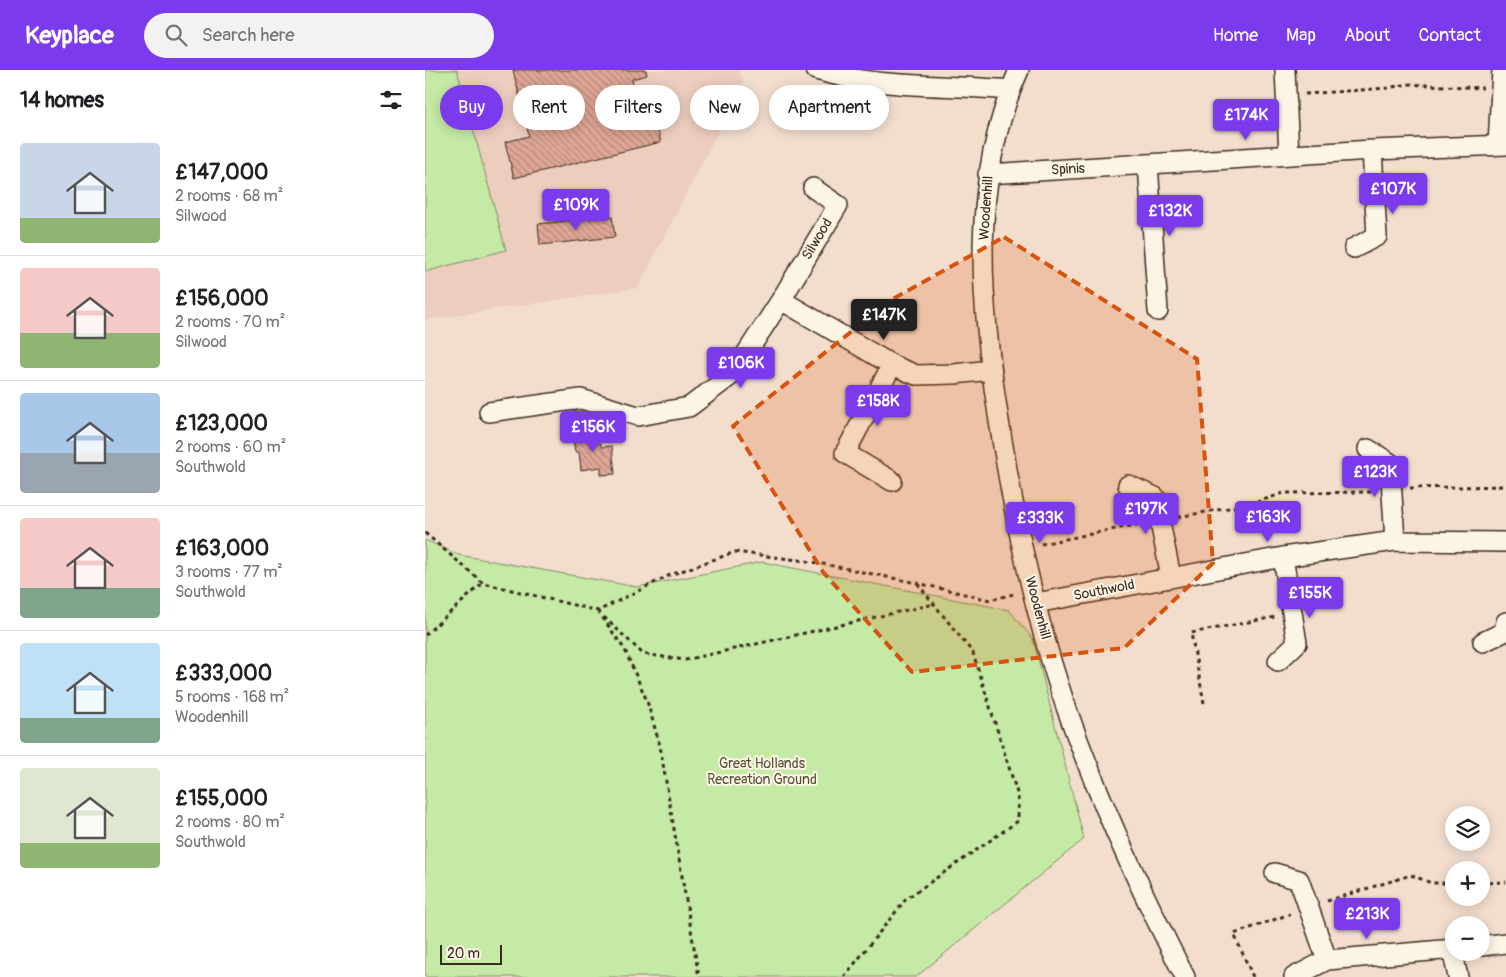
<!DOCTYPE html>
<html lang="en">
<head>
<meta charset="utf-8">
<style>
	:root { --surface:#fff; --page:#f2f2f2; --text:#202124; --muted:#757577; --line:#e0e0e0; --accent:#7c3aed }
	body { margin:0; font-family:Pangolin,sans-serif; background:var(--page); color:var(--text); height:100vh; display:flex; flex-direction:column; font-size:19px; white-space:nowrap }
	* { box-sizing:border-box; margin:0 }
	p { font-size:16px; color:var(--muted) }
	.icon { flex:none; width:28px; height:28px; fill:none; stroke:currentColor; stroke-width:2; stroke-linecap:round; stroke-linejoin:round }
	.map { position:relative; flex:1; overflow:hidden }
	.side { display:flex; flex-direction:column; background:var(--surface); width:425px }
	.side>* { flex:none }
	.guide { position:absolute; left:15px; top:15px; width:475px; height:45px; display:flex; gap:10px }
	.buttons { position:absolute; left:1020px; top:736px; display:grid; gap:10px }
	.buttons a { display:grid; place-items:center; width:45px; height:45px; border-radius:50%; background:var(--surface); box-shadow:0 2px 12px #0003; font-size:25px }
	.scale { position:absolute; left:15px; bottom:12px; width:62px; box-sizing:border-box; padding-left:5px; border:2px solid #3b2a1e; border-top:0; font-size:14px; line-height:18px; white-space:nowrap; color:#3b2a1e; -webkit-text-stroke:4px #fcf5e5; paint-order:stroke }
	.price { position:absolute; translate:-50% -42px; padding:0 11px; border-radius:5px; background:var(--accent); color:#fff; font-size:16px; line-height:32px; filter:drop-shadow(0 1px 2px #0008) }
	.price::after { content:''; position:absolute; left:50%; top:30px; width:15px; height:11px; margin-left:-8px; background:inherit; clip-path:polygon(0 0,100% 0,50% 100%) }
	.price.current { background:#222; color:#fff }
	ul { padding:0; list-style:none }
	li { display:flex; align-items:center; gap:15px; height:125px; padding:0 20px }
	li+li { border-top:1px solid var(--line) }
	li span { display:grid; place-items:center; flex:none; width:140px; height:100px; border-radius:5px; color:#555 }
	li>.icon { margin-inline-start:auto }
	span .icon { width:60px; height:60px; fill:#fffc; stroke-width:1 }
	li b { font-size:21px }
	h2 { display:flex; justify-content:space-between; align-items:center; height:60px; padding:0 20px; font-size:21px }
	.tag { padding:0 18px; border-radius:22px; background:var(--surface); box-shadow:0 2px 12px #0003; font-size:18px; line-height:45px }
	.tag.current { background:var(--accent); color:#fff }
	header { display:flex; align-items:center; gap:30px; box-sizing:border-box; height:70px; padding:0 25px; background:var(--accent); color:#fff }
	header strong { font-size:24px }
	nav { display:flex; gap:28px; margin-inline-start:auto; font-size:18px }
	.search { width:350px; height:45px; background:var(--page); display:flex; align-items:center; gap:12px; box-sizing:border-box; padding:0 18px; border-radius:28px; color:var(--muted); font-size:19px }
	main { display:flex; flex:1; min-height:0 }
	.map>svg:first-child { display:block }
</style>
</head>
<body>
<header>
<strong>Keyplace</strong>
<div class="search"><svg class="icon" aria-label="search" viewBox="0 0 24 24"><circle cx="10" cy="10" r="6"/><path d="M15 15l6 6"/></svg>Search here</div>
<nav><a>Home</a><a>Map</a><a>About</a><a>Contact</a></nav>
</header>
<main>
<section class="side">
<h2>14 homes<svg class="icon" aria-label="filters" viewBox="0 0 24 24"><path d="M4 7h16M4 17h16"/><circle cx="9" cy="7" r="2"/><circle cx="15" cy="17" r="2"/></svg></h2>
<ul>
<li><span style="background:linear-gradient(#c9d6e8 75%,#8fb573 0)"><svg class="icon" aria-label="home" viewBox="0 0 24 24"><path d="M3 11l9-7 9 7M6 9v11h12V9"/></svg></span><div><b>£147,000</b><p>2 rooms · 68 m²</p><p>Silwood</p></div></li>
<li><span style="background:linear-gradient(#f6c9c9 65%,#8fb573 0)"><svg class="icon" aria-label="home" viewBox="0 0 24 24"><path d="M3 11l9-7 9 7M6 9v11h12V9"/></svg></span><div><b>£156,000</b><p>2 rooms · 70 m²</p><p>Silwood</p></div></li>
<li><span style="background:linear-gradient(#a9c7e8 60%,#9aa5b1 0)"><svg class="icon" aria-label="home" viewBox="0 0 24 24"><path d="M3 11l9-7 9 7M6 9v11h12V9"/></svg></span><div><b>£123,000</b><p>2 rooms · 60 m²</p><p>Southwold</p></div></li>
<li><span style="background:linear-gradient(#f6c9c9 70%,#7fa58c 0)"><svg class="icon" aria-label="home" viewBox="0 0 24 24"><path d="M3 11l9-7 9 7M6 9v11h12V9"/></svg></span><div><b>£163,000</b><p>3 rooms · 77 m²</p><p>Southwold</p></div></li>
<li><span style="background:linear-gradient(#bfe0f5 75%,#7fa58c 0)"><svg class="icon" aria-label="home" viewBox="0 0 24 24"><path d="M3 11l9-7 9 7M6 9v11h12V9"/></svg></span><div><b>£333,000</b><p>5 rooms · 168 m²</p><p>Woodenhill</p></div></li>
<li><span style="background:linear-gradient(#dfe7d0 75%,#8fb573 0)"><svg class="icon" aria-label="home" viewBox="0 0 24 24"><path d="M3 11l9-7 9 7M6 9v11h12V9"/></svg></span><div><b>£155,000</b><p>2 rooms · 80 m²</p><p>Southwold</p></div></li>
</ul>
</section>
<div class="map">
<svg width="1081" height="907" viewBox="0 0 1081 907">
	<defs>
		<pattern id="building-back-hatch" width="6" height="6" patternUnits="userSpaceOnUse" patternTransform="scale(1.25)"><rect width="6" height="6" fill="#dfa797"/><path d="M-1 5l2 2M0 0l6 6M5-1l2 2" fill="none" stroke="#b6887b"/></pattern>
	</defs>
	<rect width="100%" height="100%" fill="#f3dece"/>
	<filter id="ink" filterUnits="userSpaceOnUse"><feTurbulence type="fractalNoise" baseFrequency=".02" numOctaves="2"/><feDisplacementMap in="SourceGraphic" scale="10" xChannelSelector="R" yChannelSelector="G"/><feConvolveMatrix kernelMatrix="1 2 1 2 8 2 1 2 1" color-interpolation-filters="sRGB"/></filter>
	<g filter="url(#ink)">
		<path fill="#edcebe" d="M0,0H313L319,11L213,218L0,250Z"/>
		<path fill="#c4eaa5" stroke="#808a62" d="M0,0H32L81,180L0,202Z
			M0,470L34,485L212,517L337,492L584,540L608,569L659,769L491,907H0Z"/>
		<path fill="url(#building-back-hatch)" stroke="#3b2a1e" d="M88,0H221L222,5L207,9L210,21L214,19L218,36L226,34L236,72L89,108L80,72L104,66Z
			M187,146L190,167L115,175L113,154Z
			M164,359L166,374L176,373V377L187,376L190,404L176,405V397L156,400L154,382H150L147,361Z"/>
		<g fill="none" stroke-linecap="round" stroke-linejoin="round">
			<g stroke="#3b2a1e" stroke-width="22">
				<path id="minor" d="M391,0C453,19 521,14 585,20
					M594,0C544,113 555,232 574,351C589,447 609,545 641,637C674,730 715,820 760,907
					M860,0L864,85
					M1073,75L1077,0
					M723,94L733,241
					M563,104L947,80L1081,75
					M929,178L952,166L947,80
					M356,230L467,295L491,305L529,304L566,300
					M64,342L156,329L213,346L264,337L308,304L356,230L413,135L388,118
					M943,379L965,393L970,471
					M467,411L420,383L467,295
					M703,415L730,427L746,507
					M611,533L858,487L970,471L1081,472
					M1058,572L1079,562L1081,552
					M853,591L872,573L858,487
					M850,803L874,810L902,890
					M1056,876L1081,873
					M1027,879L1033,907
					M869,907L902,890L1029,879"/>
			</g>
			<path stroke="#3b2a1e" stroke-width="3" stroke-dasharray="4 4" stroke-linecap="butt" d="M880,24L963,18L983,14L1058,18
				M985,418L1081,416
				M753,447L826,434L859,423L949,422
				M0,463L58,513L173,541L245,505L310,482L388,492L492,513L565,530L589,524
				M616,474L715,454
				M173,541L200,580L222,631L235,676L274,907
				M179,547L218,584L260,590L509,534
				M0,565L58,513
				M779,633L766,563L850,547
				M1056,813L1081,812
				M902,831L986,805L1006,813H1029
				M419,907L481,829L593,751V726L548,583L493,514
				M828,907L809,864L865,844"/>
			<use href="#minor" stroke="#fcf5e5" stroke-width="19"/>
		</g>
	</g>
	<path fill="#d7540e" fill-opacity="0.2" stroke="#d7540e" stroke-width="4" stroke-dasharray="10 6" stroke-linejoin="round" d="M579,167L772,289L788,493L699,578L487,602L398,502L308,356L466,230Z"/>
	<g text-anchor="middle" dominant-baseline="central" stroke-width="4" stroke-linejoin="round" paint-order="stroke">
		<g font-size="14" fill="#3b2a1e" stroke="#fcf5e5">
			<text transform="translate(643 99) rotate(-3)">Spinis</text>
			<text transform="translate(561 138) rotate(-86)">Woodenhill</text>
			<text transform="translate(392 169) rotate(-59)">Silwood</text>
			<text transform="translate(679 520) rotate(-11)">Southwold</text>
			<text transform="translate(613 538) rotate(75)">Woodenhill</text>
		</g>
		<g font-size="14" fill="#565039" stroke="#fcf5e5">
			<text x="337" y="693">Great Hollands<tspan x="337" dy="16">Recreation Ground</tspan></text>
		</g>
	</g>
</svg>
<div class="buttons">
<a><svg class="icon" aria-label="layers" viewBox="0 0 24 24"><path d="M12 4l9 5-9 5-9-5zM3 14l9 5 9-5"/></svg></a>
<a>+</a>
<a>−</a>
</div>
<div class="scale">20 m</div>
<b class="price" style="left:821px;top:71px">£174K</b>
<b class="price" style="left:968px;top:145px">£107K</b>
<b class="price" style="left:151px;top:161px">£109K</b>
<b class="price" style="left:745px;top:167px">£132K</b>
<b class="price current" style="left:459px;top:271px">£147K</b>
<b class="price" style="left:316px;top:319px">£106K</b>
<b class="price" style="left:453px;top:357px">£158K</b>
<b class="price" style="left:168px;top:383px">£156K</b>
<b class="price" style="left:950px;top:428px">£123K</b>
<b class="price" style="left:721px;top:465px">£197K</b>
<b class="price" style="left:843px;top:473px">£163K</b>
<b class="price" style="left:615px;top:474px">£333K</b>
<b class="price" style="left:885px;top:549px">£155K</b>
<b class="price" style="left:942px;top:870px">£213K</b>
<div class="guide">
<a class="tag current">Buy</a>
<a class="tag">Rent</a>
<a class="tag">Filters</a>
<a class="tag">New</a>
<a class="tag">Apartment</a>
</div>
</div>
</main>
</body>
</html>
